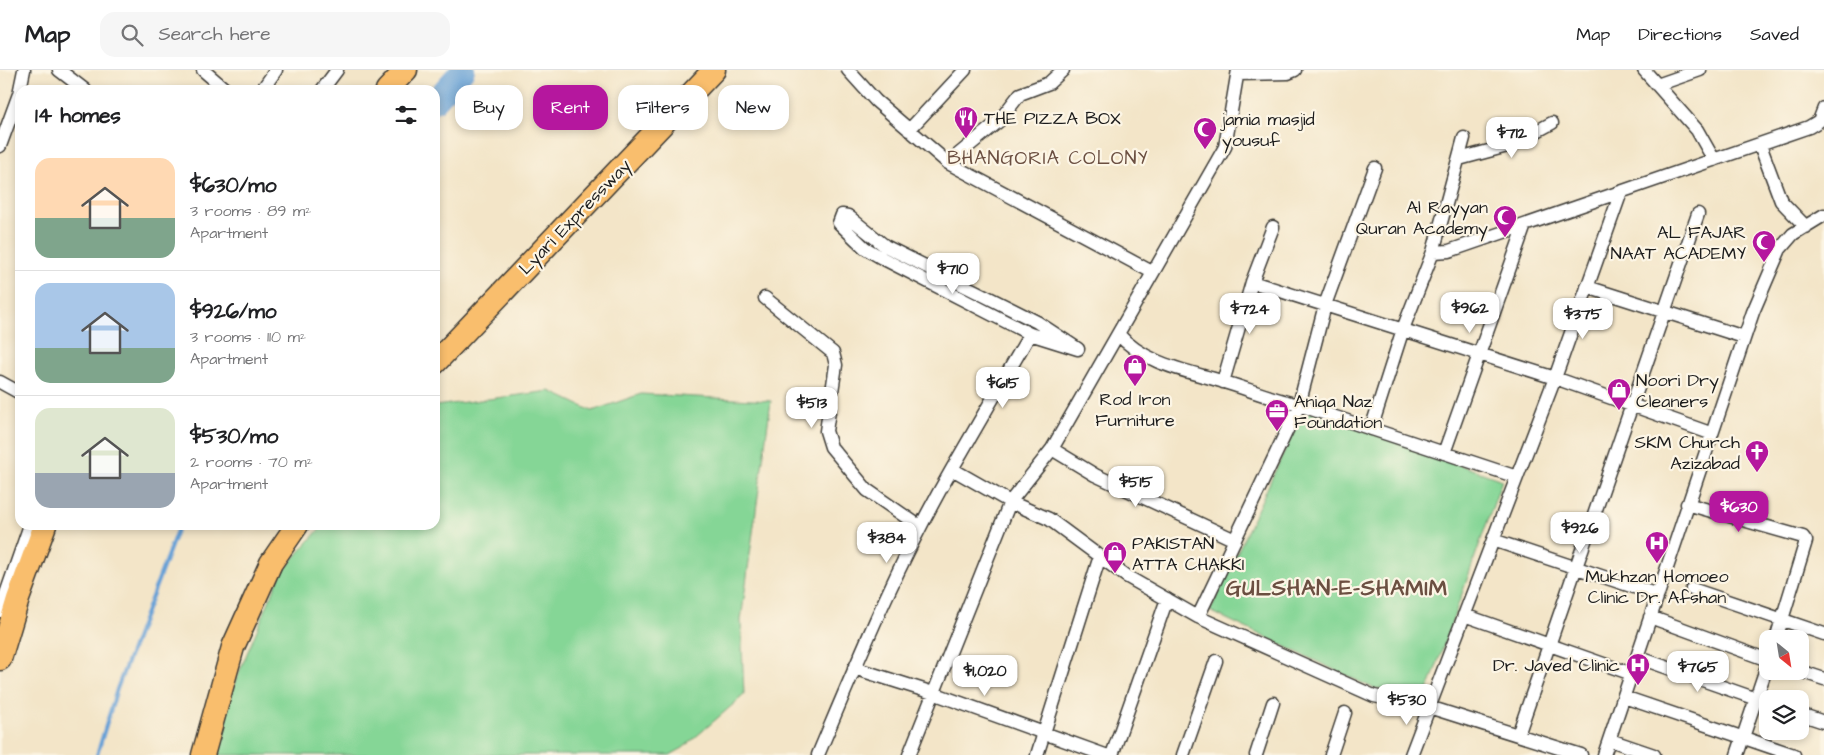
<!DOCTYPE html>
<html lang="en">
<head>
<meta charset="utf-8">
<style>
	:root { --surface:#fff; --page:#f6f6f6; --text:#202124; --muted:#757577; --line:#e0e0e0; --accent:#b5179e }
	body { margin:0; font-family:"Architects Daughter",sans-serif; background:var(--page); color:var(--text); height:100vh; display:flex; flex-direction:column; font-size:19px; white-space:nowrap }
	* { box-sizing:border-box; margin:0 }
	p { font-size:16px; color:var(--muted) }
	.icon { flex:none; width:28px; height:28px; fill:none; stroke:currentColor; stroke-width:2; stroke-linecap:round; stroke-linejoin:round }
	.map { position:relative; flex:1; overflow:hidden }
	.panel { position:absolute; left:15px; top:15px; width:425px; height:445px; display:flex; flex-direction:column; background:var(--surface); border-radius:15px; box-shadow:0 2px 8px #0003 }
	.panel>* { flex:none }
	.guide { position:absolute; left:455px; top:15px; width:475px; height:45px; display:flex; gap:10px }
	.needle { width:32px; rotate:150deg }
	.tools { position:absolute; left:1759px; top:560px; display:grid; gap:10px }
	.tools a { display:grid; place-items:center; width:50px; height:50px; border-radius:10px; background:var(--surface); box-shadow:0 2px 8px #0003; font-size:25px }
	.price { position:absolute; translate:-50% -42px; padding:0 11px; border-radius:10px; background:#fff; color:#222; font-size:16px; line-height:32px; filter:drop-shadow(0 1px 2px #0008) }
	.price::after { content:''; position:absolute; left:50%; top:30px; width:15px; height:11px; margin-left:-8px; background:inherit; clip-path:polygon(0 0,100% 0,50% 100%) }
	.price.current { background:var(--accent); color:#fff }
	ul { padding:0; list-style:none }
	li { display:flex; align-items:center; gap:15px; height:125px; padding:0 20px }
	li+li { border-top:1px solid var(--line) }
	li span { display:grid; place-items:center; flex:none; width:140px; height:100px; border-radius:15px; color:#555 }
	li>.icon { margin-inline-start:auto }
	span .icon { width:60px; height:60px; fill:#fffc; stroke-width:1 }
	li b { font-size:21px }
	h2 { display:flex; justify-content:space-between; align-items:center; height:60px; padding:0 20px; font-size:21px }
	.tag { padding:0 18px; border-radius:15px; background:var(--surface); box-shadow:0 2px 8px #0003; font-size:18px; line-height:45px }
	.tag.current { background:var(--accent); color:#fff }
	header { display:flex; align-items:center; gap:30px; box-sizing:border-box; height:70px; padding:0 25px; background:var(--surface); border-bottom:1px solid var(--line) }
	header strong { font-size:24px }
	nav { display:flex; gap:28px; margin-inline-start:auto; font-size:18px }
	.search { width:350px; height:45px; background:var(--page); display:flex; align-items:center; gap:12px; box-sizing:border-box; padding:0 18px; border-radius:15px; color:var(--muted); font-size:19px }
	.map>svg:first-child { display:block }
</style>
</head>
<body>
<header>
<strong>Map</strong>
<div class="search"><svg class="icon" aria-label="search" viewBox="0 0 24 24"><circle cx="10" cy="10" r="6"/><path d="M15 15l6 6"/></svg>Search here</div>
<nav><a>Map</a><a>Directions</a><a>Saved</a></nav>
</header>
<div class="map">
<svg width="1824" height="685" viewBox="0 0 1824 685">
	<rect width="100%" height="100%" fill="#fcf5e5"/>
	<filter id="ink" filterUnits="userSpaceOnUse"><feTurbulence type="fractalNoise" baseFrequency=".02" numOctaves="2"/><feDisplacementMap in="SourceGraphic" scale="10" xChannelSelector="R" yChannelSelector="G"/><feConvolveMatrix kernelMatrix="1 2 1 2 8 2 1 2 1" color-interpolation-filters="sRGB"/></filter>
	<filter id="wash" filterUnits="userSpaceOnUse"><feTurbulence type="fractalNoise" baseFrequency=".0096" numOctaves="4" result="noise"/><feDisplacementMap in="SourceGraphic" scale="20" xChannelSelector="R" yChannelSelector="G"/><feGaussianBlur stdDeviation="1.12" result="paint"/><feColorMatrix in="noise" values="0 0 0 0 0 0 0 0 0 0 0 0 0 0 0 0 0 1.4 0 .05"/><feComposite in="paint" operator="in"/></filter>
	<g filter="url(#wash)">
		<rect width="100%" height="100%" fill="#f3e5c8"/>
		<path fill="#85d696" stroke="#507959" d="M550,321L592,341L641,324L771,331L741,550L744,625L683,678L670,685H218L232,619L281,503L323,455H435V336Z
			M1304,339L1502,410L1427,623L1373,618L1210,541Z"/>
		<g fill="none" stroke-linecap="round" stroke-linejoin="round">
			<path stroke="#67a1d6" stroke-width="4" d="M97,685L117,619L179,455"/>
			<path stroke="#67a1d6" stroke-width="24" d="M435,31L463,0"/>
		</g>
	</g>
	<g filter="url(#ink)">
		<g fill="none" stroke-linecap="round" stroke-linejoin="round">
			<g stroke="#3c3a36" stroke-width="15">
				<path id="minor" d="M59,0L85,20
					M203,0L226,20
					M848,0L876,31L948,93L1152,202
					M1644,0L1697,60L1714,90
					M1238,4L1288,3L1295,0
					M1657,15L1700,0
					M262,20L276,0
					M322,20L337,0
					M909,60L965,0
					M1760,75L1781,131L1806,157
					M0,76L19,24L24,0
					M1459,89L1511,75L1552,53
					M948,93L999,51L1020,24L1049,13L1063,0
					M842,145L848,146L885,176L1037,252L1078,279L1030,264L882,188L865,178L839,153Z
					M1433,182L1449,181L1809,57L1819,51L1824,38
					M1252,212L1555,308L1710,363
					M1587,217L1744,267
					M765,228L833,283L836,295L826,361L831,377L867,420L919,456
					M1118,264C1145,294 1184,300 1221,311C1248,319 1272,329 1299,335L1325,235L1375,98
					M0,312L20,323
					M1223,312L1252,212L1273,157
					M1371,359L1403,259L1433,182L1464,68
					M1052,379L1095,405L1235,470
					M1444,383L1525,155
					M952,399L1030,264
					M1517,407L1555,308L1621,122
					M1687,434L1803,467L1806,471L1776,569
					M1493,470L1658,525
					M1692,519L1824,564
					M0,541L30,455
					M1464,545L1632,604
					M1198,547L1299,335L1517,407L1411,685
					M1650,547L1768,590
					M1637,587L1768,633
					M854,598L933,623L1105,685
					M1800,601L1824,609
					M1624,627L1794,685
					M1800,644L1824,652
					M1518,665L1698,144
					M1610,670L1654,685
					M818,685C859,588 899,490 952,399L1010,432L1049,449L1126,506L1198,547L1374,626L1429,637L1581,685
					M909,685L1010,432L1052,379L1225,77L1238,0
					M1037,685L1100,486
					M1112,685L1167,529
					M1183,685L1216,591
					M1256,685L1273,633
					M1331,685L1345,643
					M1604,685L1753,242L1780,179L1793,164L1824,145
					M1737,685L1768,593"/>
			</g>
			<g stroke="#3c3a36" stroke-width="25">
				<path id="motorway" d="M387,20L406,0
					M435,293L714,0
					M0,589L18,529L45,455
					M203,685L233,577L271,493L297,455"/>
			</g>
			<use href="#minor" stroke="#fff" stroke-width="12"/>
			<use href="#motorway" stroke="#f9be6d" stroke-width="22"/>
		</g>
	</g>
	<defs>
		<g id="restaurant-pin" transform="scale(1.25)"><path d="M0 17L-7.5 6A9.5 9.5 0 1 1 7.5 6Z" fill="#b5179e" stroke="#fcf5e5"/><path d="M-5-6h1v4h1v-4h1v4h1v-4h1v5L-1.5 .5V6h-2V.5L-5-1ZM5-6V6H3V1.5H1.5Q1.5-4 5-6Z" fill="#fff"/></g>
		<g id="mosque-pin" transform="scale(1.25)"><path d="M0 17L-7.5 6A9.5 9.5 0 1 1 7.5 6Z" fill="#b5179e" stroke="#fcf5e5"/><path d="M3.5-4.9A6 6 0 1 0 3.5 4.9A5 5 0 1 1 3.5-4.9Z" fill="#fff"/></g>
		<g id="shop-pin" transform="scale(1.25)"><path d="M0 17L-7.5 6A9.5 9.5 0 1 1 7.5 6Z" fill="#b5179e" stroke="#fcf5e5"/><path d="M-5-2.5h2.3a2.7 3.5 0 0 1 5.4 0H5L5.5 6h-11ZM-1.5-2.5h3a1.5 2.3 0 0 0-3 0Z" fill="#fff"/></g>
		<g id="office-pin" transform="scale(1.25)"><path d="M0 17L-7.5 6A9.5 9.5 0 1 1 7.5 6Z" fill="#b5179e" stroke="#fcf5e5"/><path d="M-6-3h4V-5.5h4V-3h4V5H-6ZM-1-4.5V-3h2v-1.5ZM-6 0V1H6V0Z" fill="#fff"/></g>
		<g id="church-pin" transform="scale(1.25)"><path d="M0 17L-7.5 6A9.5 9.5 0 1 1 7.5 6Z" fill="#b5179e" stroke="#fcf5e5"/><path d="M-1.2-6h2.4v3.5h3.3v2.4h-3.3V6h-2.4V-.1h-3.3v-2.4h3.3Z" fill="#fff"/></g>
		<g id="hospital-pin" transform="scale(1.25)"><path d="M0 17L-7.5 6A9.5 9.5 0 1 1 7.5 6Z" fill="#b5179e" stroke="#fcf5e5"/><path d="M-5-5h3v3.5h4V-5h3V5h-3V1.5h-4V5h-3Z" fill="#fff"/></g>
	</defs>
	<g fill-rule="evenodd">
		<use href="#restaurant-pin" x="966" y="48"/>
		<use href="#mosque-pin" x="1205" y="59"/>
		<use href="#mosque-pin" x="1505" y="147"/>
		<use href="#mosque-pin" x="1764" y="172"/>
		<use href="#shop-pin" x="1135" y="296"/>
		<use href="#shop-pin" x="1619" y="320"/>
		<use href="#office-pin" x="1277" y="341"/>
		<use href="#church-pin" x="1757" y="382"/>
		<use href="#hospital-pin" x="1657" y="473"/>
		<use href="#shop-pin" x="1115" y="483"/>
		<use href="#hospital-pin" x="1638" y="595"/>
	</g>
	<g text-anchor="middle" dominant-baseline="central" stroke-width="4.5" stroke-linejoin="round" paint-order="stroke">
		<g font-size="18" fill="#1c1c1c" stroke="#fcf5e5" text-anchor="start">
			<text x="984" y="48">THE PIZZA BOX</text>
			<text x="1222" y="49">jamia masjid<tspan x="1222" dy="21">yousuf</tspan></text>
			<text x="1488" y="137" text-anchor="end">Al Rayyan<tspan x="1488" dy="21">Quran Academy</tspan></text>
			<text x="1746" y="162" text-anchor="end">AL FAJAR<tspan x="1746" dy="21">NAAT ACADEMY</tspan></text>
			<text x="1636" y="310">Noori Dry<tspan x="1636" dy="21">Cleaners</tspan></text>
			<text x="1135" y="329" text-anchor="middle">Rod Iron<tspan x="1135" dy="21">Furniture</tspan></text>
			<text x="1294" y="331">Aniqa Naz<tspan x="1294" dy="21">Foundation</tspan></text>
			<text x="1740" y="372" text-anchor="end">SKM Church<tspan x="1740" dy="21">Azizabad</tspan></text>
			<text x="1132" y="473">PAKISTAN<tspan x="1132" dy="21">ATTA CHAKKI</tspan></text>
			<text x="1657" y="506" text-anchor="middle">Mukhzan Homoeo<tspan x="1657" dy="21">Clinic Dr. Afshan</tspan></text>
			<text x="1620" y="595" text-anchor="end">Dr. Javed Clinic</text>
		</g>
		<g font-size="18" fill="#1c1c1c" stroke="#fcf5e5">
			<text transform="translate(575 147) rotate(-46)">Lyari Expressway</text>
		</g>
		<g font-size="19" letter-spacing="1" fill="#6b4f41" stroke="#fcf5e5">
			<text x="1048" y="88">BHANGORIA COLONY</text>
		</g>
		<g font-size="22" font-weight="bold" letter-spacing="1" fill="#6b4f41" stroke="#fcf5e5">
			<text x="1337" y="518">GULSHAN-E-SHAMIM</text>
		</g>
	</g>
</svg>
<div class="tools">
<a><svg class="needle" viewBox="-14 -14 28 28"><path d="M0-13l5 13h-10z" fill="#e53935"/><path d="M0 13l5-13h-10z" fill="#757577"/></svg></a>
<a><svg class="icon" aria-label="layers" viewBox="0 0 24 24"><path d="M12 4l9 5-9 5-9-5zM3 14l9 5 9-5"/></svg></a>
</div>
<b class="price" style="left:1512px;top:89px">$712</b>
<b class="price" style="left:953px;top:225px">$710</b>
<b class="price" style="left:1470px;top:264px">$962</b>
<b class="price" style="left:1250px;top:265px">$724</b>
<b class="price" style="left:1583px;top:270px">$375</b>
<b class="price" style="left:1003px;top:339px">$615</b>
<b class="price" style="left:812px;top:359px">$513</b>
<b class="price" style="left:1136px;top:438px">$515</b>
<b class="price current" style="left:1739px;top:463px">$630</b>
<b class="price" style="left:1580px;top:484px">$926</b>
<b class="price" style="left:887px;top:494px">$384</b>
<b class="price" style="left:1698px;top:623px">$765</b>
<b class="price" style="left:985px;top:627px">$1,020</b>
<b class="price" style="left:1407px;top:656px">$530</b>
<div class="guide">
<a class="tag">Buy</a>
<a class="tag current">Rent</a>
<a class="tag">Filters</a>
<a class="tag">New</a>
</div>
<section class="panel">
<h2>14 homes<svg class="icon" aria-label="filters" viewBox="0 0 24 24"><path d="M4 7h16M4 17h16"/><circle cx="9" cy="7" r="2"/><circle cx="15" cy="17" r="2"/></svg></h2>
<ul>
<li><span style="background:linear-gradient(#ffd9b3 60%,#7fa58c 0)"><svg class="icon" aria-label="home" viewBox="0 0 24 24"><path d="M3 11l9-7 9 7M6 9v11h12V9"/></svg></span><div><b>$630/mo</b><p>3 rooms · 89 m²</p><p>Apartment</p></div></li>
<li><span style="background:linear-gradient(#a9c7e8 65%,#7fa58c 0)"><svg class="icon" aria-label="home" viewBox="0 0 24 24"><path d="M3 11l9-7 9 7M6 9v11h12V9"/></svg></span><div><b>$926/mo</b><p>3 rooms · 110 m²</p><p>Apartment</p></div></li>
<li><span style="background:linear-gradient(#dfe7d0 65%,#9aa5b1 0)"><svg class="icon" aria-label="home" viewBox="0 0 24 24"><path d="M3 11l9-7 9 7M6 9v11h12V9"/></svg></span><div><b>$530/mo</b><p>2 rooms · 70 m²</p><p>Apartment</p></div></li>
</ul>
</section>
</div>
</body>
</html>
